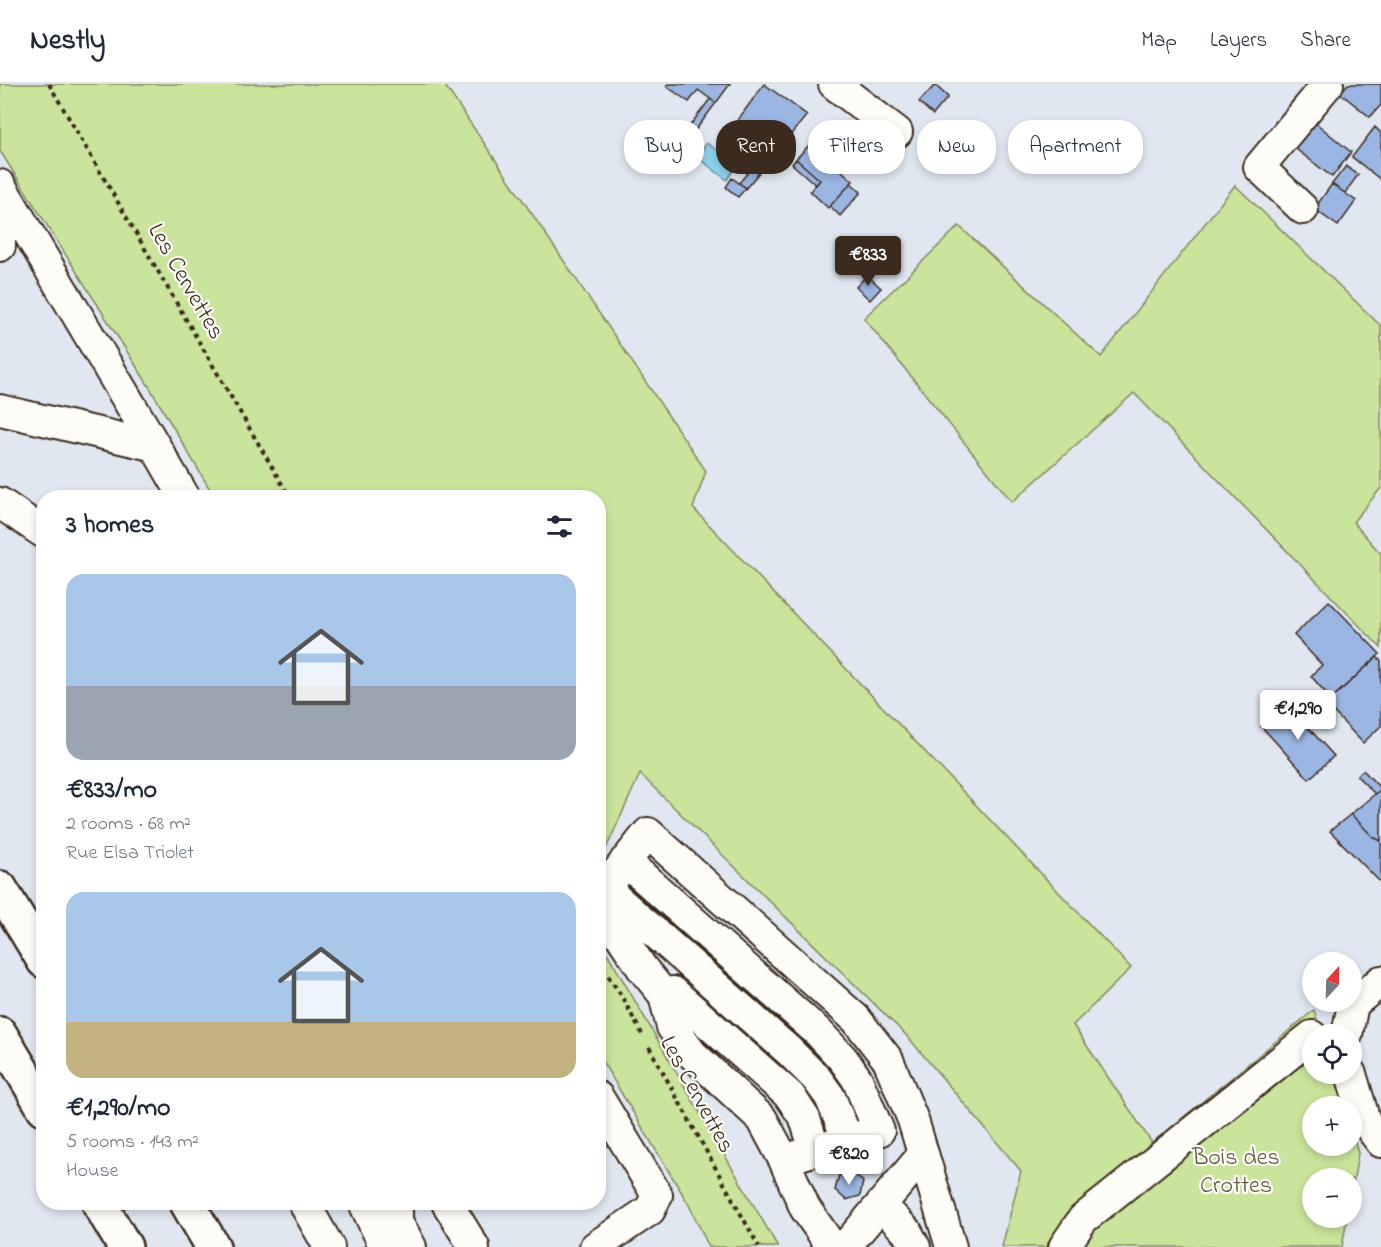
<!DOCTYPE html>
<html lang="en">
<head>
<meta charset="utf-8">
<style>
	:root { --surface:#fff; --page:#f2f2f3; --text:#1f2937; --muted:#747a83; --line:#e0e1e3; --accent:#3b2a1e }
	body { margin:0; font-family:"Indie Flower",sans-serif; background:var(--page); color:var(--text); height:100vh; display:flex; flex-direction:column; font-size:22px; white-space:nowrap }
	* { box-sizing:border-box; margin:0 }
	p { font-size:20px; color:var(--muted) }
	.icon { flex:none; width:33px; height:33px; fill:none; stroke:currentColor; stroke-width:2; stroke-linecap:round; stroke-linejoin:round }
	.map { position:relative; flex:1; overflow:hidden }
	.side { position:absolute; left:36px; top:406px; width:570px; height:720px; display:flex; flex-direction:column; background:var(--surface); border-radius:24px; box-shadow:0 3px 9px #0003 }
	.side>* { flex:none }
	.top-card { position:absolute; left:624px; top:36px; width:570px; height:54px; display:flex; gap:12px }
	.needle { width:39px; rotate:22deg }
	.tools { position:absolute; left:1302px; top:868px; display:grid; gap:12px }
	.tools a { display:grid; place-items:center; width:60px; height:60px; border-radius:50%; background:var(--surface); box-shadow:0 3px 9px #0003; font-size:30px }
	.price { position:absolute; translate:-50% -51px; padding:0 14px; border-radius:6px; background:#fff; color:#222; font-size:20px; line-height:39px; filter:drop-shadow(0 2px 3px #0008) }
	.price::after { content:''; position:absolute; left:50%; top:36px; width:18px; height:14px; margin-left:-9px; background:inherit; clip-path:polygon(0 0,100% 0,50% 100%) }
	.price.current { background:var(--accent); color:#fff }
	ul { padding:0; list-style:none }
	li { display:grid; align-content:center; gap:12px; height:318px; padding:0 30px }
	li span { display:grid; place-items:center; height:186px; border-radius:18px; color:#555 }
	li>.icon { margin-inline-start:auto }
	span .icon { width:108px; height:108px; fill:#fffc; stroke-width:1 }
	li b { font-size:26px }
	h2 { display:flex; justify-content:space-between; align-items:center; height:72px; padding:0 30px; font-size:26px }
	.tag { padding:0 21px; border-radius:24px; background:var(--surface); box-shadow:0 3px 9px #0003; font-size:21px; line-height:54px }
	.tag.current { background:var(--accent); color:#fff }
	header { display:flex; align-items:center; gap:36px; box-sizing:border-box; height:84px; padding:0 30px; background:var(--surface); border-bottom:2px solid var(--line) }
	header strong { font-size:28px }
	nav { display:flex; gap:33px; margin-inline-start:auto; font-size:21px }
	.map>svg:first-child { display:block }
</style>
</head>
<body>
<header>
<strong>Nestly</strong>
<nav><a>Map</a><a>Layers</a><a>Share</a></nav>
</header>
<div class="map">
<svg width="1381" height="1163" viewBox="0 0 1381 1163">
	<rect width="100%" height="100%" fill="#e0e7f1"/>
	<filter id="ink" filterUnits="userSpaceOnUse"><feTurbulence type="fractalNoise" baseFrequency=".0167" numOctaves="2"/><feDisplacementMap in="SourceGraphic" scale="12" xChannelSelector="R" yChannelSelector="G"/><feConvolveMatrix kernelMatrix="1 2 1 2 8 2 1 2 1" color-interpolation-filters="sRGB"/></filter>
	<g filter="url(#ink)">
		<path fill="#cae49b" stroke="#82875c" stroke-width="1.5" d="M0,0H444L706,387L693,424L1131,884L1073,941L1152,1059L1314,926L1322,951H1312V990H1334L1344,1023H1312V1062H1352V1047L1358,1069L1352,1107V1095H1312V1134H1347L1342,1163H1002L1021,1087L907,952L640,690L599,780L598,414H215L147,299L0,67Z
			M1235,101L1381,242V404L1353,438L1381,470V564L1134,309L1012,418L864,234L959,142L1101,273Z
			M598,855H599L778,1163H709L688,1119L599,972Z"/>
		<path fill="#8cd2ee" stroke="#6c8f9b" stroke-width="1.5" d="M707,59L737,81L727,96L697,73Z"/>
		<path fill="#9bb6e2" stroke="#3b2a1e" stroke-width="1.5" d="M668,0H730L716,19L698,6L689,18L666,2Z
			M764,0L807,31L779,65L760,51L751,64L729,48Z
			M1348,0H1381V21L1370,33L1340,9Z
			M935,1L948,13L933,31L919,18Z
			M710,15L716,19L691,52L686,47Z
			M1311,35L1351,68L1332,93L1291,61Z
			M678,42L691,52L685,61L671,51Z
			M1375,43L1381,49V96L1352,73Z
			M825,44L855,72L842,87L853,97L828,124L810,107L820,96L796,75Z
			M772,60L779,65L746,104L739,99Z
			M796,75L820,96L816,101L792,80Z
			M1346,82L1358,91L1345,109L1332,100Z
			M732,94L746,104L738,113L726,103Z
			M851,99L861,108L840,132L830,122Z
			M1332,100L1356,117L1338,142L1314,125Z
			M867,191L881,204L870,216L856,203Z
			M1329,517L1380,570L1331,615L1311,592L1322,581L1294,551Z
			M1377,573L1381,577V642L1363,659L1326,620Z
			M1286,619L1334,672L1309,695L1261,642Z
			M1363,686L1381,705L1375,710L1357,692Z
			M1381,705V757L1373,753L1351,730Z
			M1351,730L1373,753L1381,757V799L1330,747Z
			M853,1088L863,1098L860,1112L846,1116L835,1106L839,1091Z"/>
		<g fill="none" stroke-linecap="round" stroke-linejoin="round">
			<g stroke="#3b2a1e" stroke-width="34">
				<path id="minor" d="M834,0L897,48
					M0,101L155,362
					M1303,125L1259,83L1328,0
					M0,135V162
					M0,326L155,362L185,414
					M0,419L44,449
					M625,777L818,948L843,975L857,995L879,1047
					M609,808L789,967L817,995L830,1013L848,1056
					M673,908L790,1012L805,1035L815,1066
					M1347,951L1353,920L1381,897
					M1351,990L1365,1037L1381,1058
					M784,1076L762,1035L692,970L672,943L664,911L642,884L620,851L609,817L610,801L617,788L648,749L856,935L888,976L913,1036L951,1163
					M304,1119L329,1163
					M364,1119L385,1163
					M397,1119V1137L411,1163
					M447,1119L474,1163
					M881,1121L907,1148L915,1163
					M595,1163L650,1126L657,1111L598,1013
					M832,1163L805,1124L784,1076L867,1050
					M845,1163L923,1071
					M1064,1163L1083,1135L1312,952"/>
			</g>
			<g stroke="#3b2a1e" stroke-width="38">
				<path id="highway" d="M0,804L44,877
					M0,950L44,1024
					M99,1119L125,1163
					M187,1119L213,1163"/>
			</g>
			<path stroke="#3b2a1e" stroke-width="4" stroke-dasharray="4.5 4.5" stroke-linecap="butt" d="M49,0L290,414
				M598,877L621,911L644,954
				M649,963L759,1163"/>
			<use href="#minor" stroke="#fdfcf7" stroke-width="30"/>
			<use href="#highway" stroke="#fdfcf7" stroke-width="33"/>
		</g>
	</g>
	<g text-anchor="middle" dominant-baseline="central" stroke-width="4.5" stroke-linejoin="round" paint-order="stroke">
		<g font-size="24" fill="#3b2a1e" stroke="#fdfcf7">
			<text transform="translate(185 198) rotate(60)">Les Cervettes</text>
			<text transform="translate(696 1011) rotate(61)">Les Cervettes</text>
		</g>
		<g font-size="24" fill="#5f583d" stroke="#fdfcf7">
			<text x="1236" y="1074">Bois des<tspan x="1236" dy="28">Crottes</tspan></text>
		</g>
	</g>
</svg>
<div class="tools">
<a><svg class="needle" viewBox="-14 -14 28 28"><path d="M0-13l5 13h-10z" fill="#e53935"/><path d="M0 13l5-13h-10z" fill="#747a83"/></svg></a>
<a><svg class="icon" aria-label="locate" viewBox="0 0 24 24"><circle cx="12" cy="12" r="6"/><path d="M12 2v4M12 18v4M2 12h4M18 12h4"/></svg></a>
<a>+</a>
<a>−</a>
</div>
<b class="price current" style="left:868px;top:203px">€833</b>
<b class="price" style="left:1298px;top:657px">€1,290</b>
<b class="price" style="left:849px;top:1102px">€820</b>
<div class="top-card">
<a class="tag">Buy</a>
<a class="tag current">Rent</a>
<a class="tag">Filters</a>
<a class="tag">New</a>
<a class="tag">Apartment</a>
</div>
<section class="side">
<h2>3 homes<svg class="icon" aria-label="filters" viewBox="0 0 24 24"><path d="M4 7h16M4 17h16"/><circle cx="9" cy="7" r="2"/><circle cx="15" cy="17" r="2"/></svg></h2>
<ul>
<li><span style="background:linear-gradient(#a9c7e8 60%,#9aa5b1 0)"><svg class="icon" aria-label="home" viewBox="0 0 24 24"><path d="M3 11l9-7 9 7M6 9v11h12V9"/></svg></span><div><b>€833/mo</b><p>2 rooms · 68 m²</p><p>Rue Elsa Triolet</p></div></li>
<li><span style="background:linear-gradient(#a9c7e8 70%,#c2b280 0)"><svg class="icon" aria-label="home" viewBox="0 0 24 24"><path d="M3 11l9-7 9 7M6 9v11h12V9"/></svg></span><div><b>€1,290/mo</b><p>5 rooms · 143 m²</p><p>House</p></div></li>
</ul>
</section>
</div>
</body>
</html>
